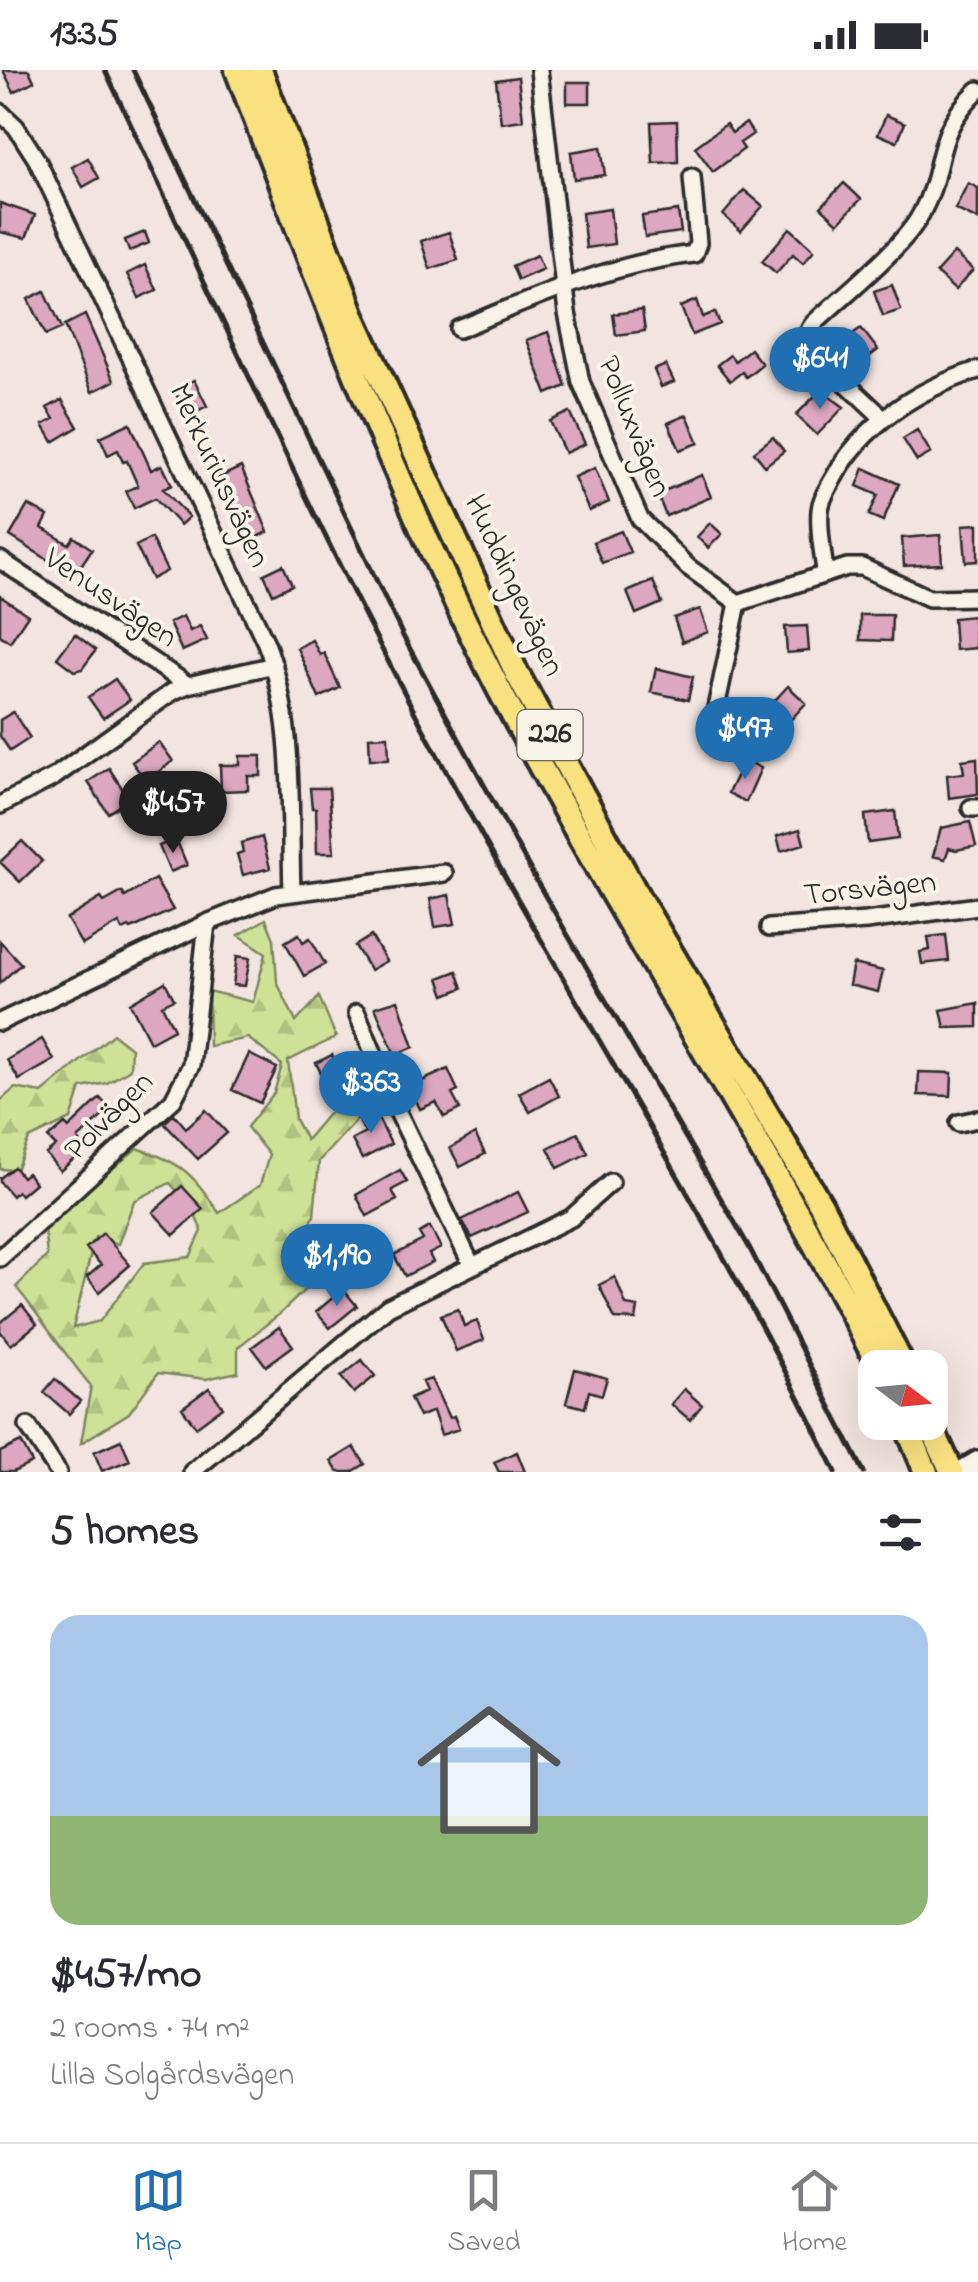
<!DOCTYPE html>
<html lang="en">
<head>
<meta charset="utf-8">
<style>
	:root { --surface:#fff; --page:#f7f7f7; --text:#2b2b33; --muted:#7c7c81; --line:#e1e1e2; --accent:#1f6fb2 }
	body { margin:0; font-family:"Indie Flower",sans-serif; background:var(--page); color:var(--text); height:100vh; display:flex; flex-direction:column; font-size:38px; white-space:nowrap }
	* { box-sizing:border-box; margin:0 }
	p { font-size:32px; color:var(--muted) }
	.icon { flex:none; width:55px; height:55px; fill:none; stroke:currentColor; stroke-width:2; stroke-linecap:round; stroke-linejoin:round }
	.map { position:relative; height:1402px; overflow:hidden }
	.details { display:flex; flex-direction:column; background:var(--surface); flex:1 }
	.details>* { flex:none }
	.needle { width:65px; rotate:106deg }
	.controls { position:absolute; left:858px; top:1280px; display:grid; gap:20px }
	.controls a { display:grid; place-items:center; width:90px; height:90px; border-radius:20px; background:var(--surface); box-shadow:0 10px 40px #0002; font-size:50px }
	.price { position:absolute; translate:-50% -85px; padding:0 22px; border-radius:35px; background:var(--accent); color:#fff; font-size:32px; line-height:65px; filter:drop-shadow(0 2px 5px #0008) }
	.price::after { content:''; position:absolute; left:50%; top:60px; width:30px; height:22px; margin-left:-15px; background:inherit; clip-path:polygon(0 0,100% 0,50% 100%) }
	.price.active { background:#222; color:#fff }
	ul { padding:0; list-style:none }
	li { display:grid; align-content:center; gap:20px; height:530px; padding:0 50px }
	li+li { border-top:2px solid var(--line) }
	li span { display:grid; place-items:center; height:310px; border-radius:30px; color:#555 }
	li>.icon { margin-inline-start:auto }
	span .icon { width:180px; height:180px; fill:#fffc; stroke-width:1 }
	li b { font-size:42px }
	h2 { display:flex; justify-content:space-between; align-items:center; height:120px; padding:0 50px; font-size:42px }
	.status { display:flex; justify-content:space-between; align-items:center; height:70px; padding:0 50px; background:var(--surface); direction:ltr }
	.status svg { height:28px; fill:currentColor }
	.tab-bar { display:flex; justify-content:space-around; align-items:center; height:140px; border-top:2px solid var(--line); background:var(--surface); font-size:28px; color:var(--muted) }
	.tab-bar a { display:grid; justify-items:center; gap:5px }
	.tab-bar .active { color:var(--accent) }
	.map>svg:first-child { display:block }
</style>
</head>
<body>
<div class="status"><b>13:35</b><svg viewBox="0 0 49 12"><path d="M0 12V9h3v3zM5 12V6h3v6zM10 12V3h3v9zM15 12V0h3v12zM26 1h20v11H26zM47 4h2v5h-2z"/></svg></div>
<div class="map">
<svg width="978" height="1402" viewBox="0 0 978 1402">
	<defs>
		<pattern id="forest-firs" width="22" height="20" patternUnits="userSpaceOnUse" patternTransform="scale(2.5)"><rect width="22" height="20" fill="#cee196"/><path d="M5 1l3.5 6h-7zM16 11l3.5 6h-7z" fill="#b1c181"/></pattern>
	</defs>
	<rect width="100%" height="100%" fill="#f2e4e0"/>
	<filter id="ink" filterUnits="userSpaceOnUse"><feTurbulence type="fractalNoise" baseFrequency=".01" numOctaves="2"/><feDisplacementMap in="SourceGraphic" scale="20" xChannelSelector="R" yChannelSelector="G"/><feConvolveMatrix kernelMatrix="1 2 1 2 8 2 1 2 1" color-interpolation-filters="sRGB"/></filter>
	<g filter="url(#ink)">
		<path fill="url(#forest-firs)" stroke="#7c8660" stroke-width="2.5" fill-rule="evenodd" d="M266,849L274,869L277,912L296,952L319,927L336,967L288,991L295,1049L306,1070L329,1043L357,1019L345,992L363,989L381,1032L369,1036L319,1091L314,1146L301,1170L326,1199L282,1242L238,1277V1302L206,1309L158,1303L129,1343L81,1373L91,1316C64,1284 43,1250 16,1217L47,1186L44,1156L137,1078C183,1093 192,1103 219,1143L260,1115L269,1085L247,1057L274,1023L282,995L248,968L209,976L208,921L253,932L266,883L239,865ZM170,1113L192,1139L202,1161L190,1187L144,1193L100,1251L73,1258L95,1167L118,1174L134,1131Z
			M113,964L131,978L130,999L107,1013L81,1018L71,1049L29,1069L16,1100L0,1099V1031L15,1018L42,1023Z"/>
		<path fill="#dca7bf" stroke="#2b2b2b" stroke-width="2.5" d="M3,0H29L34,11L14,22Z
			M518,7L523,50L501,53L496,10Z
			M567,12H590V33H567Z
			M886,45L905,53L897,72L878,64Z
			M677,51L678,92L653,93L651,52Z
			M746,53L753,64L740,73L744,79L713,102L695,77L726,54L732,63Z
			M601,77L605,105L574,109L571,82Z
			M88,88L99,108L83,117L72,97Z
			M844,113L861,129L838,153L821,137Z
			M968,113L978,118V150L955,139Z
			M744,120L763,136L741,161L723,145Z
			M0,133L35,145L26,168L0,162Z
			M610,139L614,174L586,178L582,143Z
			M678,141L681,162L645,167L642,146Z
			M790,158L814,180L803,193L793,184L776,203L762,191Z
			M145,162L149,173L129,181L125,170Z
			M449,162L458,190L430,199L421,171Z
			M954,183L973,200L955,220L936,203Z
			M537,185L543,199L518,210L512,196Z
			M145,195L157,220L139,228L127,204Z
			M892,215L901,240L883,246L874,221Z
			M45,221L62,258L46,265L29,229Z
			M697,230L703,247L715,242L720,254L692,265L681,237Z
			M642,240L645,261L616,265L613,244Z
			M85,245L114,311L92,322L65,255Z
			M861,258L878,280L860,294L843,271Z
			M548,262L566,316L547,324L526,270Z
			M750,279L762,294L746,307L742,302L730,311L717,295L730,285L735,291Z
			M666,295L674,312L661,317L654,300Z
			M194,310L207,336L187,346L174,320Z
			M821,320L844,337L817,365L796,345Z
			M62,330L78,357L53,372L43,355L54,349L47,338Z
			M570,342L585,374L565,383L550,351Z
			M687,345L699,373L680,380L668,353Z
			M130,353L151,400L162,395L172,415L163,419L189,447L180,455L155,428L134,438L126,421L138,416L127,391L123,392L118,380L108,385L100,367Z
			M917,360L931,383L917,391L903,369Z
			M773,367L784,381L765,396L754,382Z
			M241,397L268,462L250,470L237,438L232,441L216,409Z
			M595,398L609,432L589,441L574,407Z
			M864,398L899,414L883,451L869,445L878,425L857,416Z
			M702,405L711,427L666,446L657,424Z
			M28,435L48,446L42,458L69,474L74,467L92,479L74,506L10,466Z
			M710,453L722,464L708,478L697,467Z
			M978,454V491L966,492L963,455Z
			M621,461L630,482L602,493L593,472Z
			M940,465L942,494L904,496L902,468Z
			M151,468L167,501L152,509L136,476Z
			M283,495L292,515L273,524L264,504Z
			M653,511L662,533L636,544L627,522Z
			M0,526L28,545L10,572L0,565Z
			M700,539L708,562L682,572L674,548Z
			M860,545H892L891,571L860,570Z
			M183,546L190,561L200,556L207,570L182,581L169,553Z
			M973,546L976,578L955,580L953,548Z
			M807,556L809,581L787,583L785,557Z
			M75,564L96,580L82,599L74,601L57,588Z
			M312,570L320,585L324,583L340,618L319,628L297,578Z
			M656,598L693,607L688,630L651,622Z
			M115,609L130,630L103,648L88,627Z
			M788,616L806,633L785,656L767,639Z
			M13,642L30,668L10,681L0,666V650Z
			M388,666L389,689H370L369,667Z
			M159,672L173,691L146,711L132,692Z
			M240,686H261V706H248V720L221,721L220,695H240Z
			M977,688L978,724L949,728L947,705L964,703L962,690Z
			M749,692L761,698L746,732L728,723L738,703L742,705Z
			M109,698L129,729L108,743L88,712Z
			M310,718H329L334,783H317L316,738H312Z
			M895,741L898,769L868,773L865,745Z
			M970,752L976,776L956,780L949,778L945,789L933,786L941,758Z
			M800,759L804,774L781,781L777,766Z
			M262,767L270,798L243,805L237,784L243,782L241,773Z
			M176,769L187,795L170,802L159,776Z
			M22,771L42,791L20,812L0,792Z
			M155,809L173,840L131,859L129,857L123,860L119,853L82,875L67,849L101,828L104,832L122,822L125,827Z
			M449,825L455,854L435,857L430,829Z
			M299,864L303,872L310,868L325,894L304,906L285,872Z
			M946,865L949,891L922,894L920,882L930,880L928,867Z
			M371,866L386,891L370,900L355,876Z
			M0,871L21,894L0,913Z
			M237,886L250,888L245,916L233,915Z
			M853,894L883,901L878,922L849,915Z
			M457,901L463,918L445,925L439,908Z
			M165,912L174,929L162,935L174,959L150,972L130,933Z
			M398,930L414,977L395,985L375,937Z
			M978,933V957L945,958L941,940Z
			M42,969L54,990L19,1010L7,990Z
			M249,984L277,998L260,1033L232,1020Z
			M332,985L349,1018L333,1026L316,993Z
			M448,999L458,1021L452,1024L460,1039L444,1047L436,1032L420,1039L407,1010L419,1005L422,1011Z
			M919,1002L952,1003L951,1026L918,1025Z
			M549,1007L559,1026L530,1042L519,1023Z
			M100,1028L110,1039L78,1069L86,1079L60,1101L46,1084L56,1076L48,1068L65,1054L69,1058Z
			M206,1040L227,1063L198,1089L164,1053L174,1044L186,1058Z
			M374,1040L391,1074L362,1089L352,1070L365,1063L358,1049Z
			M578,1063L588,1083L558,1098L548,1078Z
			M475,1064L485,1084L460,1097L450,1078Z
			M14,1097L22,1107L27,1103L35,1113L21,1125L17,1121L12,1126L0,1112V1108Z
			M400,1100L407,1112L392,1120L397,1130L367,1146L356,1125Z
			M182,1116L203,1139L174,1165L153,1142Z
			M518,1122L528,1142L472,1168L462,1150Z
			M430,1157L441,1178L429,1184L433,1192L405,1206L394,1185L423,1170L419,1163Z
			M103,1163L130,1195L99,1222L87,1207L101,1195L86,1178Z
			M615,1207L626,1235L638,1237L636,1250L615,1249L599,1215Z
			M343,1219L357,1236L330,1258L316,1242Z
			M22,1235L37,1254L11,1275L0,1261V1253Z
			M458,1239L464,1256L477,1251L484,1270L456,1281L441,1245Z
			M279,1257L293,1276L266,1296L252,1277Z
			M362,1290L375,1306L354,1323L341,1307Z
			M575,1299L607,1308L602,1325L589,1321L585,1338L566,1333Z
			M55,1309L80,1331L69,1344L44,1322Z
			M431,1309L449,1348L454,1346L459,1359L441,1365L433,1341L419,1347L410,1328L426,1321L422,1312Z
			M209,1318L223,1337L196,1357L182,1338Z
			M684,1319L702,1335L690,1350L671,1334Z
			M121,1370L130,1390L102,1401L94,1382Z
			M21,1372L32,1393L13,1402H0V1382Z
			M354,1377L365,1394L352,1402H338L331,1391Z
			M517,1382L525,1402H499L494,1392Z"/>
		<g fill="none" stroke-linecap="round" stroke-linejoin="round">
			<g stroke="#2b2b2b" stroke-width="22">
				<path id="street" d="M539,0L567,243L581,312L640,449L688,497L738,533
					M0,42L16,57L37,90L266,573C296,652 289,739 292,822
					M459,259C535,228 611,193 694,184L698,173L692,107
					M883,348L812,281C805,271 805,264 813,254C842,226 904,177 921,144C947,96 931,65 978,20
					M0,490L188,615
					M825,502C823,482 818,460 820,440C821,429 827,420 832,411C862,354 918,319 978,300
					M711,662L738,533L847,497H862L929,528L978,527
					M0,735L54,707L172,622L188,615L274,595
					M971,738H978
					M769,858L866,851L978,836
					M357,943L395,1036L472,1196
					M0,952L207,853L276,825L444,803
					M959,1053L978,1049
					M0,1188L173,1030L191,995L207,853
					M28,1356L58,1402
					M192,1402L388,1237L571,1148L611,1112"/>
			</g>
			<g stroke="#2b2b2b" stroke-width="28">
				<path id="secondary" d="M961,1402L978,1392"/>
			</g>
			<g stroke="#2b2b2b" stroke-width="30">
				<path id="primary" d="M237,0C317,210 396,420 499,619C619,849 763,1066 880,1298
					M260,0L354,248L516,602L638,827L821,1135L904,1298
					M905,1352L926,1402
					M929,1352L952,1402"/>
			</g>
			<use href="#street" stroke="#f7f3e8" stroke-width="15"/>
			<use href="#secondary" stroke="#f7f3e8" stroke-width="20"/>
			<use href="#primary" stroke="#fae180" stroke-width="22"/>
			<path stroke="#2b2b2b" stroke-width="5" d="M105,0C216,234 322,473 446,701C574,936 719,1161 836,1402
				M133,0L403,566L537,812L749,1177L864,1402"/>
		</g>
	</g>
	<g text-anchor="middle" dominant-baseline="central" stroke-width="8" stroke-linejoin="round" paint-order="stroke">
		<rect fill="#f7f3e8" stroke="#686764" stroke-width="2.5" x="517.5" y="640" width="65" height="50" rx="8"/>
		<g font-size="30" font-weight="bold" fill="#2b2b2b">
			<text x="550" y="665">226</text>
		</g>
		<g font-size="32" fill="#2b2b2b" stroke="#f7f3e8">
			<text transform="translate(633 357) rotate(68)">Polluxvägen</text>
			<text transform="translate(218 406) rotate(65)">Merkuriusvägen</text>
			<text transform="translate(513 516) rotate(65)">Huddingevägen</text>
			<text transform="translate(110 529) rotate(34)">Venusvägen</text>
			<text transform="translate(870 820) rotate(-6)">Torsvägen</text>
			<text transform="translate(110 1047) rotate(-45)">Polvägen</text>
		</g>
	</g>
</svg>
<div class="controls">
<a><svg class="needle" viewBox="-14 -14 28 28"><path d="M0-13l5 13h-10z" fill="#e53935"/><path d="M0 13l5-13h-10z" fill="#7c7c81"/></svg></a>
</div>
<b class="price" style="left:820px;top:342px">$641</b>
<b class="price" style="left:745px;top:712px">$497</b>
<b class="price active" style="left:173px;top:786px">$457</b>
<b class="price" style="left:371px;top:1066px">$363</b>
<b class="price" style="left:337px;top:1239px">$1,190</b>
</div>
<section class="details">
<h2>5 homes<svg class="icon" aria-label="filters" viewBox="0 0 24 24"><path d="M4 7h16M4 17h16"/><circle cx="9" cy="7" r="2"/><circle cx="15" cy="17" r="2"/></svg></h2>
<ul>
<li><span style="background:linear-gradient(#a9c7e8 65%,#8fb573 0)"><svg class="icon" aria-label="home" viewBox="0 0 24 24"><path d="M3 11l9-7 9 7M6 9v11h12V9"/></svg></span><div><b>$457/mo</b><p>2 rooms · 74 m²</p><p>Lilla Solgårdsvägen</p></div></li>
</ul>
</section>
<nav class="tab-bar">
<a class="active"><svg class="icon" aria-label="map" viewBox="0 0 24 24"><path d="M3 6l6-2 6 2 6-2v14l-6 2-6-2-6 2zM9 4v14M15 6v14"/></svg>Map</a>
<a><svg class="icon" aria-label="saved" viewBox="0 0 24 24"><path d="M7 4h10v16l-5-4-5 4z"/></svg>Saved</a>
<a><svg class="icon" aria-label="home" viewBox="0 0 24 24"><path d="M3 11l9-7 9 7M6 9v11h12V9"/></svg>Home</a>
</nav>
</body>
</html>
